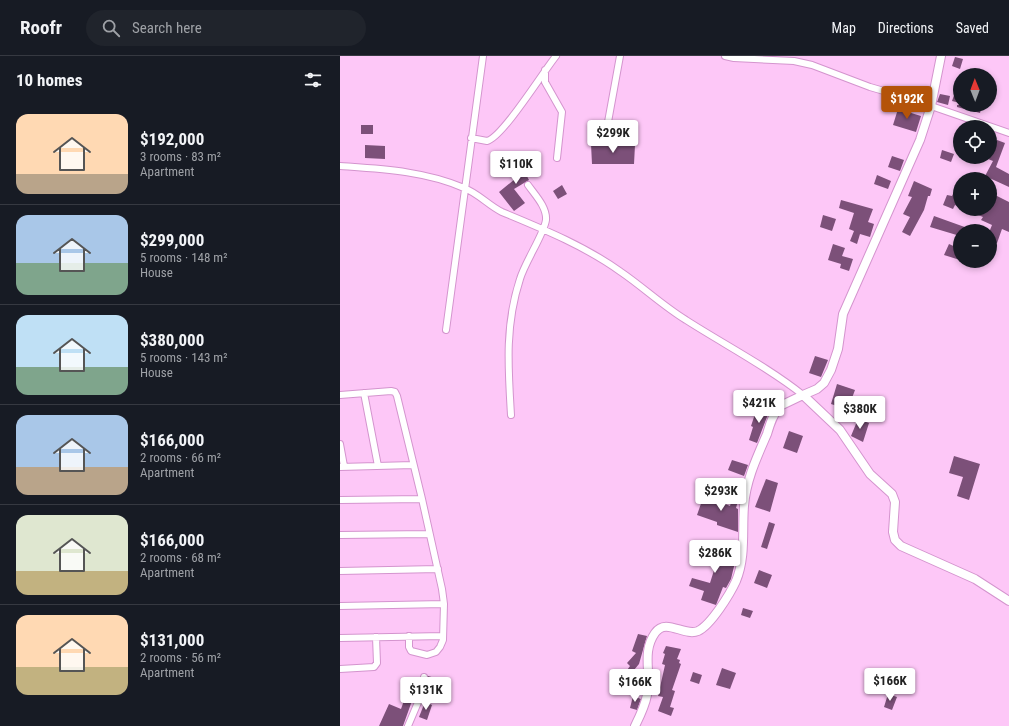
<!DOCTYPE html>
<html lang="en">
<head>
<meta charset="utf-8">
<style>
	:root { --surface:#171b24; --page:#20242c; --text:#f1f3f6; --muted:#9ea1a6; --line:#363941; --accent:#b45309 }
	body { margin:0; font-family:"Roboto Condensed",sans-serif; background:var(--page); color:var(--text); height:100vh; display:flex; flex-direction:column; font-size:15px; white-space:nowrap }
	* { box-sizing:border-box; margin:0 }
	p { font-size:13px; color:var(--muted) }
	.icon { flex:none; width:22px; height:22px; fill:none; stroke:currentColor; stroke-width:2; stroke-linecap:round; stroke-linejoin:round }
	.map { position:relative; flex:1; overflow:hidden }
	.side { display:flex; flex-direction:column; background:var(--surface); width:340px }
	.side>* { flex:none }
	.needle { width:26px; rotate:359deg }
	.controls { position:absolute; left:613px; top:12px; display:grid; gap:8px }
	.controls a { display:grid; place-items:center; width:44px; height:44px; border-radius:50%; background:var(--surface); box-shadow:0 2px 6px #0003; font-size:20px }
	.price { position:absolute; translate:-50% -34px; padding:0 9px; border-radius:4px; background:#fff; color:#222; font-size:13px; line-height:26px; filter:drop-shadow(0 1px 2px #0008) }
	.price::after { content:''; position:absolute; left:50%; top:24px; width:12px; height:9px; margin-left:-6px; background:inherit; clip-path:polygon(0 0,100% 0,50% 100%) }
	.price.on { background:var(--accent); color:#fff }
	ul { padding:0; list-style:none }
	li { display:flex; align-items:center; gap:12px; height:100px; padding:0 16px }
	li+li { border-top:1px solid var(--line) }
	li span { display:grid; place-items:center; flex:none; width:112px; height:80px; border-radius:12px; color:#555 }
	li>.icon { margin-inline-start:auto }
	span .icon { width:48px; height:48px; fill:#fffc; stroke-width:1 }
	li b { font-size:17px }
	h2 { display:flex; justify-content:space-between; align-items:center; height:48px; padding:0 16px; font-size:17px }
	header { display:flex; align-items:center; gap:24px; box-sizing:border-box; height:56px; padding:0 20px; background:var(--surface); border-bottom:1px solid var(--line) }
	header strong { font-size:19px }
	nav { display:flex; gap:22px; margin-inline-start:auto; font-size:14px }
	.search { width:280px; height:36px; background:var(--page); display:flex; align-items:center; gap:10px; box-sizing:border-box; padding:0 14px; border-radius:22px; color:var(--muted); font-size:15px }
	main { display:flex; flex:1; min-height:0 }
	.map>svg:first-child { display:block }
</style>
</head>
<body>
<header>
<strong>Roofr</strong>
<div class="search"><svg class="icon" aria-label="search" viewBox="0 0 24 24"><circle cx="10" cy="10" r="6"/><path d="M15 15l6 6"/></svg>Search here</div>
<nav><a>Map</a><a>Directions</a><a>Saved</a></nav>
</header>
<main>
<section class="side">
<h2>10 homes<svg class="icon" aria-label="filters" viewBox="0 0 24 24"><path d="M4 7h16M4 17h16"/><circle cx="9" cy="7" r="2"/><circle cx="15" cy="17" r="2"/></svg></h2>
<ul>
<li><span style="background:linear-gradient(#ffd9b3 75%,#b9a48a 0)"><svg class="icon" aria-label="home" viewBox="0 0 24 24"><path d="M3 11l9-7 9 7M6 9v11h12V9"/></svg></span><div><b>$192,000</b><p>3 rooms · 83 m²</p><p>Apartment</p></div></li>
<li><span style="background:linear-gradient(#a9c7e8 60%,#7fa58c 0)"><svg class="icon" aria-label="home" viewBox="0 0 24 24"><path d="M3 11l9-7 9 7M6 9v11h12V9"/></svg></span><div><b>$299,000</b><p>5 rooms · 148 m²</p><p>House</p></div></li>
<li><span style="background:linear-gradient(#bfe0f5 65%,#7fa58c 0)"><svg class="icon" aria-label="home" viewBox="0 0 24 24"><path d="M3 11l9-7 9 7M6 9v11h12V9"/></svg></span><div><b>$380,000</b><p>5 rooms · 143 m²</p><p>House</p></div></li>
<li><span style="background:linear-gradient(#a9c7e8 65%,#b9a48a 0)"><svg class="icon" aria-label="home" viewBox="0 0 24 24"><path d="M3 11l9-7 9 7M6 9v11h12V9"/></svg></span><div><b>$166,000</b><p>2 rooms · 66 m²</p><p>Apartment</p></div></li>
<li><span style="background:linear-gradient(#dfe7d0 70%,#c2b280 0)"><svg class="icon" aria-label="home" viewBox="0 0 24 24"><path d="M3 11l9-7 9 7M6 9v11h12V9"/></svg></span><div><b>$166,000</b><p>2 rooms · 68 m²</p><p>Apartment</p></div></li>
<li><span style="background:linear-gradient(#ffd9b3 65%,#c2b280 0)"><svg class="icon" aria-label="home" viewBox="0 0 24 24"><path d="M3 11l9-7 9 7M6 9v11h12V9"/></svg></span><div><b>$131,000</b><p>2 rooms · 56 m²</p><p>Apartment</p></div></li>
</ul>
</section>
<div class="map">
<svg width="669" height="670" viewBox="0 0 669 670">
	<rect width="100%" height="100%" fill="#fdc7f7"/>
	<path fill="#7c5079" d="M615,1L623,3L620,13L612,10Z
		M619,25H620V47L612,45Z
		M600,38L610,40L608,49L597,46Z
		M617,49H642L640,57L617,51Z
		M558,53L581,60L576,76L553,69Z
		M21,69H33V78H21Z
		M657,84L665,87L656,111L669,118V131L645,120L653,105L648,103Z
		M251,88L295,89L294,108H252Z
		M25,89L45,90V103L25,102Z
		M602,94L614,98L611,106L600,102Z
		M185,99L189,106L182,111L189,124L174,133L185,147L174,155L159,136L175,123L174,121L178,119L171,112Z
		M552,100L564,104L560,115L548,111Z
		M537,119L551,125L548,133L534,128Z
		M574,125L592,133L590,140H588L584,154L570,180L562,176L570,161L563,158L572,141L568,140Z
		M222,129L227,138L218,143L213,135Z
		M614,136L620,138V151L615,149L613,153L603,149L607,139L612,140Z
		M655,139L669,146V176L662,173L657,187L650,184V174L652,169L641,164L643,161L624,153H650V150Z
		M501,144L533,153L528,166L534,168L530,181L520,178L517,188L510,185L514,175L509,173L514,157L499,152Z
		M483,159L496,163L492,175L480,171Z
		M594,160L633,174V175H620V180L590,171Z
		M493,188L505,192L502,200L513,203L509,215L500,212L501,208L488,204Z
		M609,188L620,193V204L604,199Z
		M475,300L488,304L481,321L469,317Z
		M497,328L515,334L512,342L529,347L523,364L511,360L513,355L491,348Z
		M427,348L433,350L427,361L417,387L409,384L413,371L411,370L415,358L423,360Z
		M518,363L529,367L523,386L511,380Z
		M449,375L463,380L457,397L443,392Z
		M614,400L640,408L629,444L617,440L623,421L609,417Z
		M392,404L408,409L404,420L388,414Z
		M426,423L438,427L430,456L415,451Z
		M394,436L400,438L396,452L398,453V476L377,469V466L357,459L364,439L390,450Z
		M429,466L435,468L427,493L421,491Z
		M369,492L384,497L385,495L397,498L391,523L386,532L383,531L376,549L361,544L364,535L349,530L352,522L370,527L376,508L352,500L354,494L367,498Z
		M419,514L432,519L427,532L414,527Z
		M403,552L413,555L410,562L401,559Z
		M298,578L307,580L299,608L294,614L297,616L293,623L285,617L290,610L287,607L296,597L292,595Z
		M326,590L341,593L337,603L340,604L339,607L341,608L332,634L335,635L330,651L334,652L331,660L318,655L323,641L318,640L325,609L322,608L325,598L323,597Z
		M382,612L396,617L390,633L376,629Z
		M353,616L362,619L359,628L350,625Z
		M88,620L95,622L94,625L106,629L103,640L91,636L92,633L86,632Z
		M295,623L303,628L302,634L298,640L288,633Z
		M548,638L557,641L552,654L544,651Z
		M66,639L73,642L63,670H39L49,648L61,653Z
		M293,640L301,643L297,654L290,652Z
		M85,646L92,649L87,664L79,661Z"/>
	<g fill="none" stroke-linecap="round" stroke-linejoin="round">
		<g stroke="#d494ce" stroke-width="8">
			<path id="minor" d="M385,0L394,2L454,5L472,9L530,31L568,42L669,77
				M205,14V26L222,56L217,102
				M266,77L280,0
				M131,82L147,85C162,82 203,16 216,0
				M0,110C42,113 85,115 124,132C138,137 149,150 162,156C203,173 245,190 281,216C303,231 323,250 346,264C385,289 428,311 463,339
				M106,274L143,0
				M24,337L38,410
				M0,339L51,335L55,336L57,340L82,443L102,533L104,548L103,584L100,591L96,596L87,599L71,595L69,591V580
				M171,359C168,310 165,269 180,223C185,206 204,178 206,164C207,151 195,139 188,129
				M0,388L4,410
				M0,411L73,409
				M0,444L82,443
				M0,479L89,478
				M0,515L98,513
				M0,550L104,548
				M0,582L103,580
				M0,613L34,611L37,607L36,581
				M68,670L79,644L84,621"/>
		</g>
		<g stroke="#d494ce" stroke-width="10">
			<path id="tertiary" d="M463,339L477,333L484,327L491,314L498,293L503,258L580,84L591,50L601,0
				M295,670C300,660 305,650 307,639C312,618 301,597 315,577C326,561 344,581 358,575C371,569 390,538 396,525C406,501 402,475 404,450C406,424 417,401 427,378C430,368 433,358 440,350L463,339L500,374L530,418L552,438L555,446L553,476L555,484L561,490L635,523L669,545"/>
		</g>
		<use href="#minor" stroke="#fff" stroke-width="6"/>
		<use href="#tertiary" stroke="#fff" stroke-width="8"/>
	</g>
</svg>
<div class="controls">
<a><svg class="needle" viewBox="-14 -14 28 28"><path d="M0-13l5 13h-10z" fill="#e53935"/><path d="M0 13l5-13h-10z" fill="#9ea1a6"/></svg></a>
<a><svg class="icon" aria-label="locate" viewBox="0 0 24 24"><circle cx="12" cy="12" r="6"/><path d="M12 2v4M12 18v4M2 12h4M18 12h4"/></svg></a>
<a>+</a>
<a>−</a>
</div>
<b class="price on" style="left:567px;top:64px">$192K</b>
<b class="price" style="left:273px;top:98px">$299K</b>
<b class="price" style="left:176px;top:129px">$110K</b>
<b class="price" style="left:419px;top:368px">$421K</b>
<b class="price" style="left:520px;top:374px">$380K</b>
<b class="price" style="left:381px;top:456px">$293K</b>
<b class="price" style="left:375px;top:518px">$286K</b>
<b class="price" style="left:550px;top:646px">$166K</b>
<b class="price" style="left:295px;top:647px">$166K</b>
<b class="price" style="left:86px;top:655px">$131K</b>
</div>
</main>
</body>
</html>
